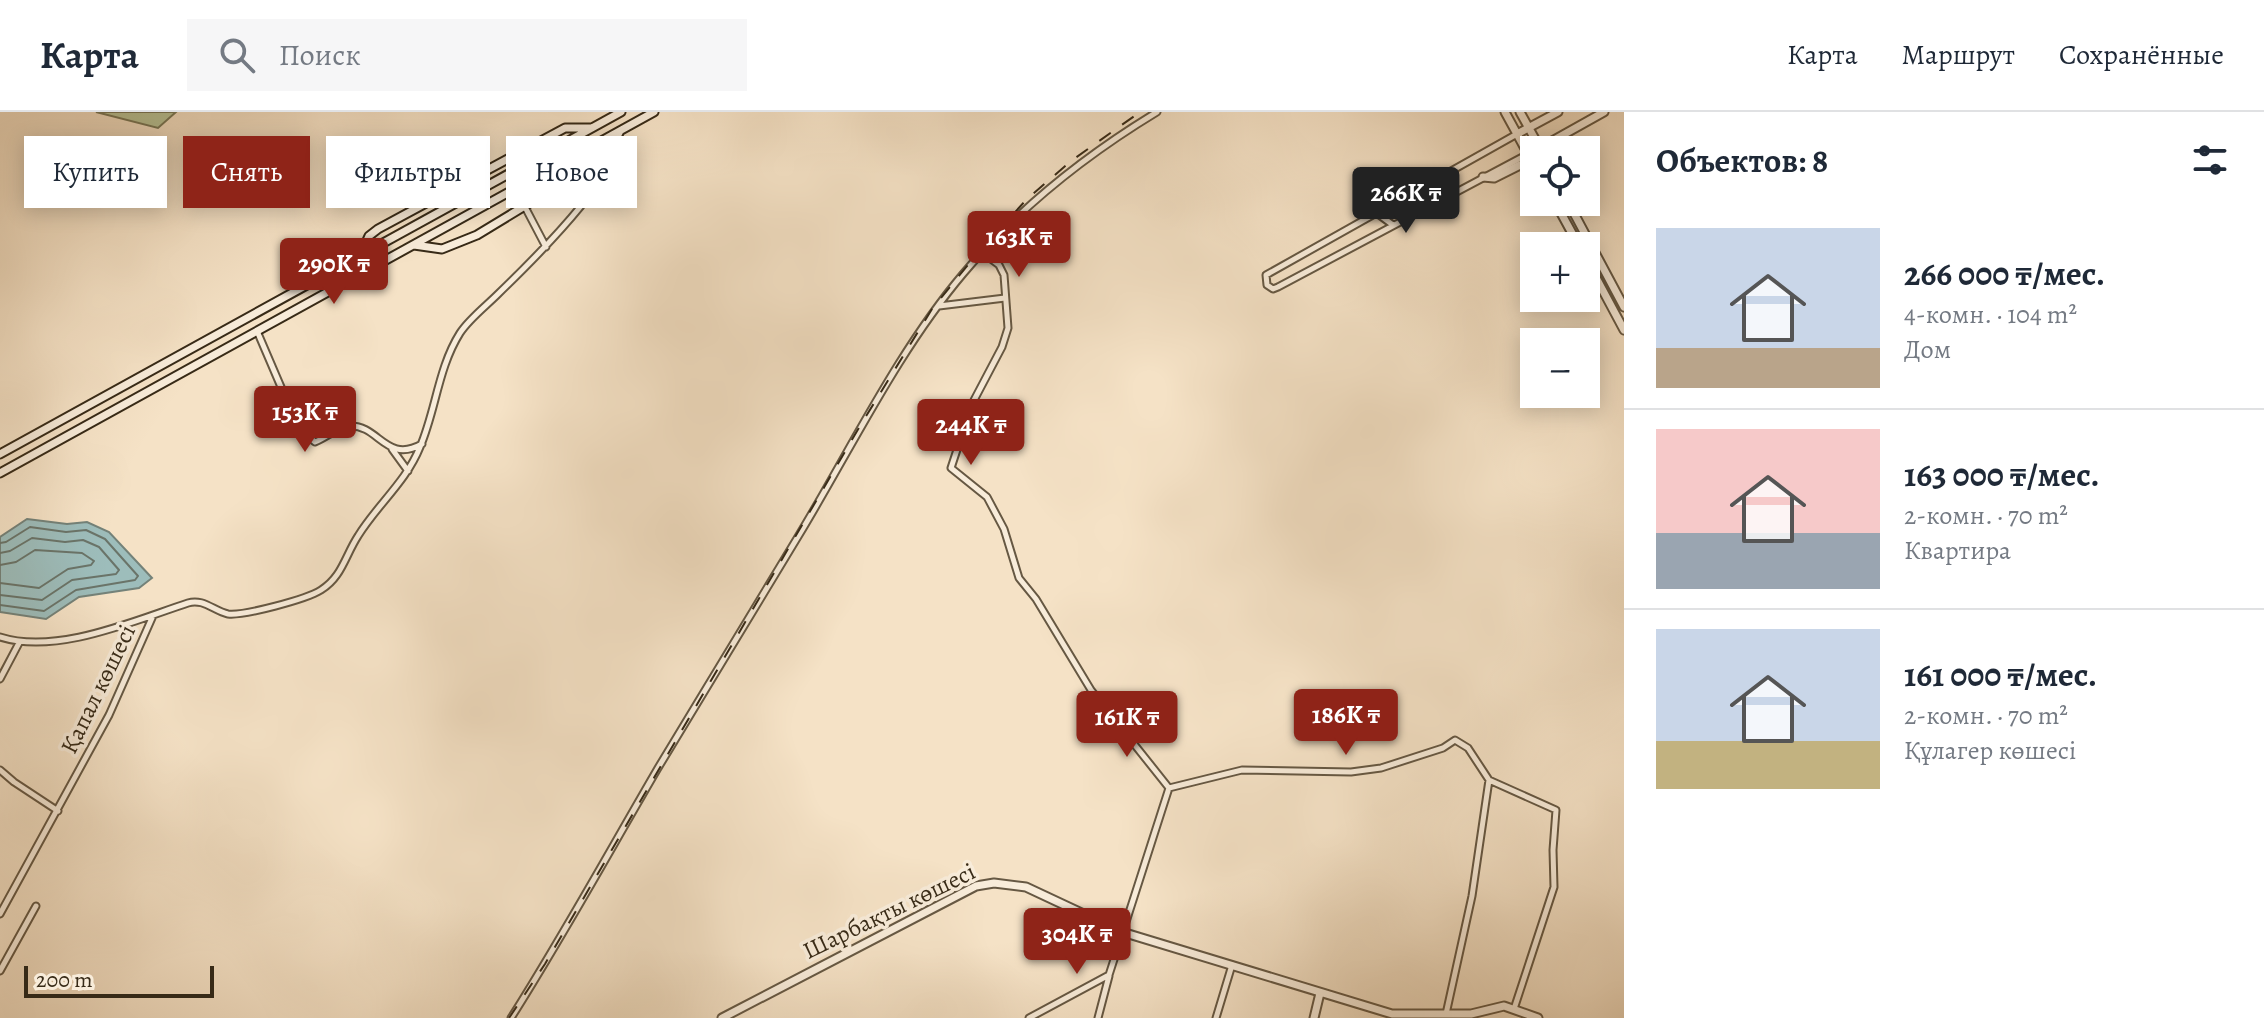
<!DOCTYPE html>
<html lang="ru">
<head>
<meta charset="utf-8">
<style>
	:root { --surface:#fff; --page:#f6f6f7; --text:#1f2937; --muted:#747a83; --line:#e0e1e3; --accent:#8f2418 }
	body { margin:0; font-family:Alegreya,serif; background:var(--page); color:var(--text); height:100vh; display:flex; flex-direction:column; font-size:30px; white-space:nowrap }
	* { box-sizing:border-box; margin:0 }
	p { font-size:26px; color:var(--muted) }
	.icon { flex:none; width:44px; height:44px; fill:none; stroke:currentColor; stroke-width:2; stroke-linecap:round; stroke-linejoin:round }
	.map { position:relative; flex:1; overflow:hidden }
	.side { display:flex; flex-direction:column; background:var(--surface); width:640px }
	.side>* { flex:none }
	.guide { position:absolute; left:24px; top:24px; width:760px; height:72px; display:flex; gap:16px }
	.tools { position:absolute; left:1520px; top:24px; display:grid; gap:16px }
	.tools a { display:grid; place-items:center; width:80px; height:80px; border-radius:0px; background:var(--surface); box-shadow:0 4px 20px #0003; font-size:40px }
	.scale { position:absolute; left:24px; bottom:20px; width:190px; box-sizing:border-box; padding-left:8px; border:4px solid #372a17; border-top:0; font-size:22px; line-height:28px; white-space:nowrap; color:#372a17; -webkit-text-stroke:6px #f8ecda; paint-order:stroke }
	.price { position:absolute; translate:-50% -68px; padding:0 18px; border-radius:8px; background:var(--accent); color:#fff; font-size:26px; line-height:52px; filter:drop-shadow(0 2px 4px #0008) }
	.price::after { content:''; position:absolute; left:50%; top:48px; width:24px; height:18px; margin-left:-12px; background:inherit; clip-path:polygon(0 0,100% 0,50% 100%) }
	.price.on { background:#222; color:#fff }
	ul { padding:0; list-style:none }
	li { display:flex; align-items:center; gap:24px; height:200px; padding:0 32px }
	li+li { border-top:2px solid var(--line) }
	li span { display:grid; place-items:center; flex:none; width:224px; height:160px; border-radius:0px; color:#555 }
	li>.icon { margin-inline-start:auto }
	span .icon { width:96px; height:96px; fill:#fffc; stroke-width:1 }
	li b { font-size:34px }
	h2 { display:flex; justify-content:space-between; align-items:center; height:96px; padding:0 32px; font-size:34px }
	.pill { padding:0 28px; border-radius:0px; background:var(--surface); box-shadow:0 4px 20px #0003; font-size:28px; line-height:72px }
	.pill.on { background:var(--accent); color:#fff }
	header { display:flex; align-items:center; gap:48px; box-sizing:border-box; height:112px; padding:0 40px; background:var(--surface); border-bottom:2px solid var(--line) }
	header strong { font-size:38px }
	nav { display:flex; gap:44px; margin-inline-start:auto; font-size:28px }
	.search { width:560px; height:72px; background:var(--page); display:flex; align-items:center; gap:20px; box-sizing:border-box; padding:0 28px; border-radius:0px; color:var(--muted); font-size:30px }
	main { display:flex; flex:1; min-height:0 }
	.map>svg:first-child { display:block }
</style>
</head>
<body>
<header>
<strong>Карта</strong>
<div class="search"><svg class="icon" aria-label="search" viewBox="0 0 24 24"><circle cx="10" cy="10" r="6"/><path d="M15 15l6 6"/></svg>Поиск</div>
<nav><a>Карта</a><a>Маршрут</a><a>Сохранённые</a></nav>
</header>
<main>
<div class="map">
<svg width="1624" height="906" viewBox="0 0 1624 906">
	<rect width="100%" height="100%" fill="#f5e2c6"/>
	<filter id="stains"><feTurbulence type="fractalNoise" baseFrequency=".0025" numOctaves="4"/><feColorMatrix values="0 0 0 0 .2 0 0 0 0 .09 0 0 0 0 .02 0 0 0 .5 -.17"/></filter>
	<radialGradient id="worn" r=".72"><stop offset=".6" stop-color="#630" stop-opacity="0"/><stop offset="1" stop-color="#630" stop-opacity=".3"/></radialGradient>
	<path fill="#b7c498" stroke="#777758" stroke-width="2" d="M96,0H176L158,16Z"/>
	<path fill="#9dbdbb" stroke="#748279" stroke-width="2" d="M27,407L67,412L87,410L109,420L152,466L139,476L79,485L46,507L0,500V425Z"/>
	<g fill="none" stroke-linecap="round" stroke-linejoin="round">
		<path stroke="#6a7469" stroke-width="2" d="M0,431L6,430L30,415L66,420L86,418L105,427L138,464L135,468L76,478L44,499L0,493
			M0,441L10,439L32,426L65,430L83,428L99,435L119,458L116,462L72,468L42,488L0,483
			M0,453L16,450L35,438L82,441L94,449L91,453L68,457L39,476L0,471"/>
		<g stroke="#665843" stroke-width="9">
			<path id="minor" d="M1517,22L1266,163L1267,173L1273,177L1278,175L1528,42
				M525,95L546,135
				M1378,102L1393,113
				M983,141L999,153L1004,163L1008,216L1002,235L972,292L951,356L987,385L1004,417L1019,466L1036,487L1091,578L1169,676L1109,863L1029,906
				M939,194L1005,186
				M257,219L299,317L315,330C326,326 339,314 350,314C379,313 386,352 422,332
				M392,337L408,359
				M0,525C57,543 133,509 188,491C203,486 214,499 228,502C244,504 307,487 321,478C342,465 345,444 358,424C377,393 406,370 420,335C436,298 438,256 460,221C469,207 486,194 498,182C527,154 555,126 581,94
				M0,567L19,531
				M0,658L14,670L58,699
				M1169,676L1242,658L1351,660L1381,656L1443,636L1455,628L1468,636L1489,668
				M0,802L109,603L152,506
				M0,859L36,794
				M1446,902L1472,784L1489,668L1556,698L1553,738L1554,775L1514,897
				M511,906C563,824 609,740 658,656C705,578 752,501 799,423C851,337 898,239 963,162C1017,98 1086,43 1157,0
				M1098,906L1109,864
				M1216,906L1232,853"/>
		</g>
		<g stroke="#665843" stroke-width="11">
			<path id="tertiary" d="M1505,0L1534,53
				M1520,0L1541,38
				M1517,22L1558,0
				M1536,38L1604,0
				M1483,65L1494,66L1520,53L1534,59
				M1555,90L1579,134
				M1568,90L1624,195
				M1586,147L1624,218
				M722,906L976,774L994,771L1026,775L1122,820L1392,902H1471L1504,894L1538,906
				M1314,906L1320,881"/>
		</g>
		<g stroke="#372a17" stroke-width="11">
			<path id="secondary" d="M414,133L442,137L477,123L594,52L608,42L620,19
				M361,142L369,124L378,117L565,16H591
				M0,342L621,0
				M0,361L654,0"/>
		</g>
		<use href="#minor" stroke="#f8ecda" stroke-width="5"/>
		<use href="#tertiary" stroke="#f8ecda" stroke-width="7"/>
		<use href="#secondary" stroke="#f8ecda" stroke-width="7"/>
		<path stroke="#372a17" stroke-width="2" stroke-dasharray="14 14" stroke-linecap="butt" d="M509,906L545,852L860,314L932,197L976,143L1027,87L1071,49L1140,0"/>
	</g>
	<g text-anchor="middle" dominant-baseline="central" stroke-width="7" stroke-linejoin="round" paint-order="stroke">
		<g font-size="24" fill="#372a17" stroke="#f8ecda">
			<text transform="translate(98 577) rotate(-64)">Қапал көшесі</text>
			<text transform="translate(889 799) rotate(-26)">Шарбақты көшесі</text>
		</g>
	</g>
	<rect width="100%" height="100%" filter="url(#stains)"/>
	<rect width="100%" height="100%" fill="url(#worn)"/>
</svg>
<div class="tools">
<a><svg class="icon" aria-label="locate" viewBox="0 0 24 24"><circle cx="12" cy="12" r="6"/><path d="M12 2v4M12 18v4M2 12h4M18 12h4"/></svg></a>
<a>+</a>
<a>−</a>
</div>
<div class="scale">200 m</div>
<b class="price on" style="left:1406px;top:123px">266K ₸</b>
<b class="price" style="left:1019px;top:167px">163K ₸</b>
<b class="price" style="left:334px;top:194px">290K ₸</b>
<b class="price" style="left:305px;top:342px">153K ₸</b>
<b class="price" style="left:971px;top:355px">244K ₸</b>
<b class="price" style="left:1346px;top:645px">186K ₸</b>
<b class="price" style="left:1127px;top:647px">161K ₸</b>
<b class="price" style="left:1077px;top:864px">304K ₸</b>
<div class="guide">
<a class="pill">Купить</a>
<a class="pill on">Снять</a>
<a class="pill">Фильтры</a>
<a class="pill">Новое</a>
</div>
</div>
<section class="side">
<h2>Объектов: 8<svg class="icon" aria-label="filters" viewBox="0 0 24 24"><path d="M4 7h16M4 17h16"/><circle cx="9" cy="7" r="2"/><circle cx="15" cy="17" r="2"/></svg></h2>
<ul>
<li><span style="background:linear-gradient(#c9d6e8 75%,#b9a48a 0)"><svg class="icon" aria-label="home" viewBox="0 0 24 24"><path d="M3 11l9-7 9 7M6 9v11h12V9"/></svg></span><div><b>266 000 ₸/мес.</b><p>4-комн. · 104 m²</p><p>Дом</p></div></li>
<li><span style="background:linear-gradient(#f6c9c9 65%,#9aa5b1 0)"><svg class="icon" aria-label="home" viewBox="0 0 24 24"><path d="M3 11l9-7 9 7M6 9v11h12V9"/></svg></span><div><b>163 000 ₸/мес.</b><p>2-комн. · 70 m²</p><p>Квартира</p></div></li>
<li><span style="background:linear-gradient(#c9d6e8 70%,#c2b280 0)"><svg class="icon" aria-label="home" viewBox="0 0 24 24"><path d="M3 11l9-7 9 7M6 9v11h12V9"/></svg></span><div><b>161 000 ₸/мес.</b><p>2-комн. · 70 m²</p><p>Құлагер көшесі</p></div></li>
</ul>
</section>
</main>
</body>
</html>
